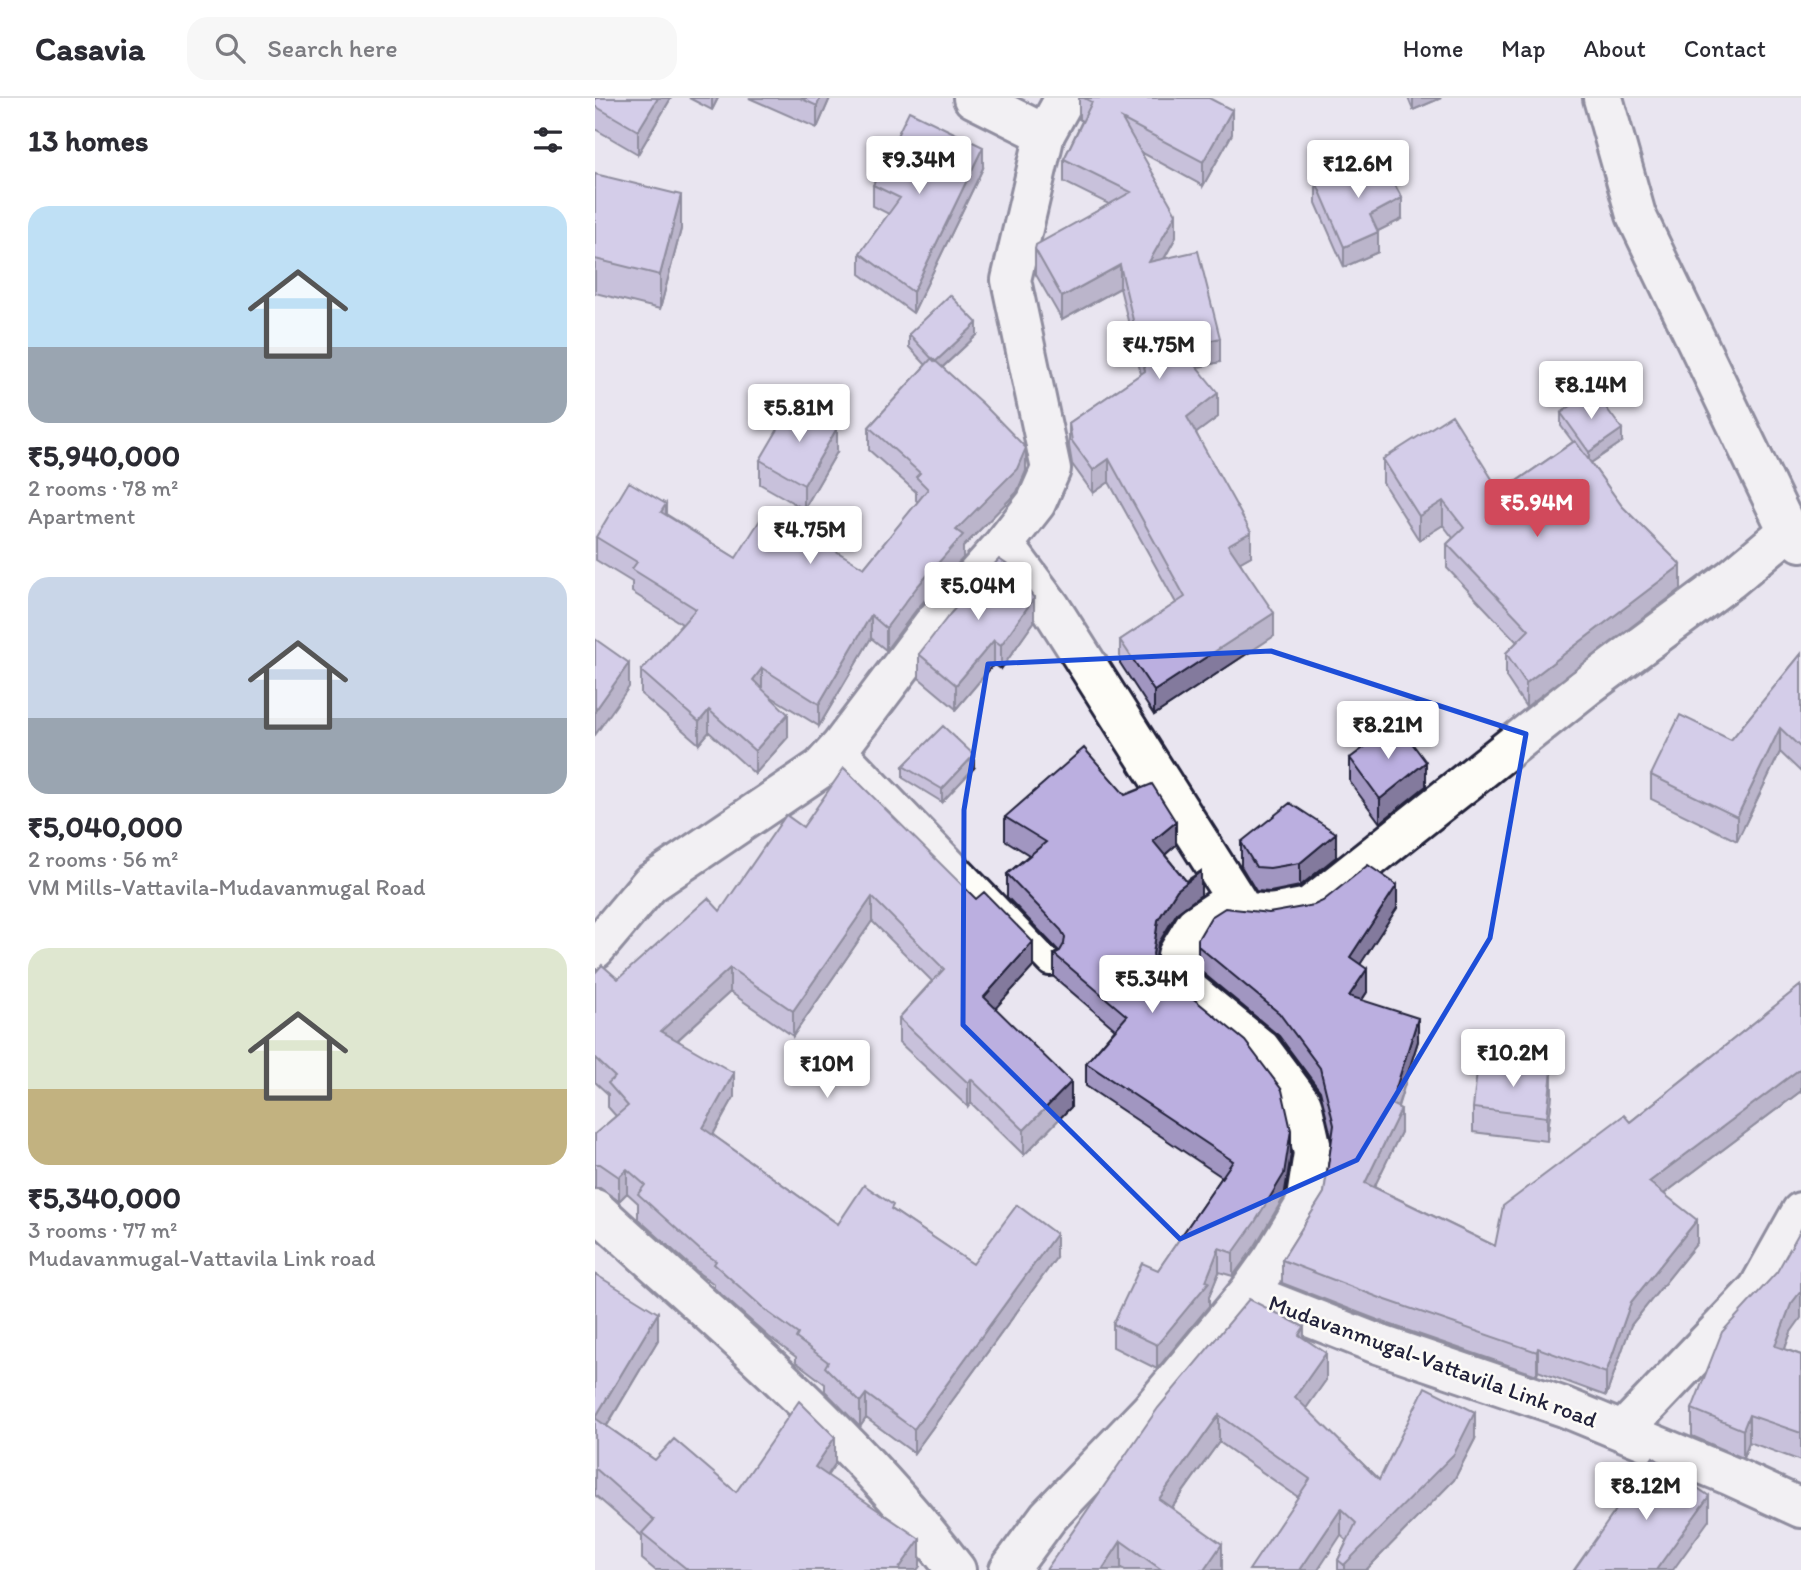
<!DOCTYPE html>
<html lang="en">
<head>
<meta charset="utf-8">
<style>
	:root { --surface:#fff; --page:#f7f7f7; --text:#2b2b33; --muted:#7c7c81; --line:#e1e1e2; --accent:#d1495b }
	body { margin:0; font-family:Itim,sans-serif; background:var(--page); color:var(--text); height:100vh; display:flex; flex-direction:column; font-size:26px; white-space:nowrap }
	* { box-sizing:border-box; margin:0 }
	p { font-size:23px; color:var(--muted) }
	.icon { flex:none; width:38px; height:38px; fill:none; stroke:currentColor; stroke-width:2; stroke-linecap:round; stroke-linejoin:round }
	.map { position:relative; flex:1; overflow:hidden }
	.drawer { display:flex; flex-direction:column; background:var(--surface); width:595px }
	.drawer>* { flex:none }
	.price { position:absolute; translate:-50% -60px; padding:0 16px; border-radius:7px; background:#fff; color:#222; font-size:23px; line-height:46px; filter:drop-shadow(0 2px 4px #0008) }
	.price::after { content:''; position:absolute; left:50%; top:42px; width:21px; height:16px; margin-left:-10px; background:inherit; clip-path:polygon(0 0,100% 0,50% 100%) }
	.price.on { background:var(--accent); color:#fff }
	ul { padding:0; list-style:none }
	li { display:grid; align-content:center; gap:14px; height:371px; padding:0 28px }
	li span { display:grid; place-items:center; height:217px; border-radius:21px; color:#555 }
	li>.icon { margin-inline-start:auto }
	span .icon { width:126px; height:126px; fill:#fffc; stroke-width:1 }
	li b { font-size:30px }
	h2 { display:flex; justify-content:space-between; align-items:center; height:84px; padding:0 28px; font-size:30px }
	header { display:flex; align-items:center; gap:42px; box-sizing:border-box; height:98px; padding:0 35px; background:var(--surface); border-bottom:2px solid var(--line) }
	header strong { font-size:33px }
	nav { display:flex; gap:38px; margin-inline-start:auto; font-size:24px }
	.search { width:490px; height:63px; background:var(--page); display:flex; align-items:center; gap:18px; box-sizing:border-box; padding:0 24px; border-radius:21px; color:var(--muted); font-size:26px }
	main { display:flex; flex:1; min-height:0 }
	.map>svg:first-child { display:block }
</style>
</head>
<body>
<header>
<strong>Casavia</strong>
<div class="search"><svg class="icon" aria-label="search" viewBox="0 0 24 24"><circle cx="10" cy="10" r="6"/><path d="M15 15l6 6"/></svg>Search here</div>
<nav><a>Home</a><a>Map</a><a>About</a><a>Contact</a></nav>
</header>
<main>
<section class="drawer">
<h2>13 homes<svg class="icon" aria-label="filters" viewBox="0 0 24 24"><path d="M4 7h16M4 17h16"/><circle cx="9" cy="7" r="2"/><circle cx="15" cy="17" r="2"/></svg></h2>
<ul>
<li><span style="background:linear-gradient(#bfe0f5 65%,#9aa5b1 0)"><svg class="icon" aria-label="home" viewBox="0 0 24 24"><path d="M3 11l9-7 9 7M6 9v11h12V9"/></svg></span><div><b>₹5,940,000</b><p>2 rooms · 78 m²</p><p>Apartment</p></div></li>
<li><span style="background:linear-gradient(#c9d6e8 65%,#9aa5b1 0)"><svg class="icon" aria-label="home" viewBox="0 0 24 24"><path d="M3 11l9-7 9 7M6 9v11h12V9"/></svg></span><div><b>₹5,040,000</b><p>2 rooms · 56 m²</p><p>VM Mills-Vattavila-Mudavanmugal Road</p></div></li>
<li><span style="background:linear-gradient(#dfe7d0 65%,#c2b280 0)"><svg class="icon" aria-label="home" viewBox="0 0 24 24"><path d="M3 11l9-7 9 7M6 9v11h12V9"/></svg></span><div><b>₹5,340,000</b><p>3 rooms · 77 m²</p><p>Mudavanmugal-Vattavila Link road</p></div></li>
</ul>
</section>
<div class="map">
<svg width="1206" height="1472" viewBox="0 0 1206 1472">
	<rect width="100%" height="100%" fill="#e9e5f0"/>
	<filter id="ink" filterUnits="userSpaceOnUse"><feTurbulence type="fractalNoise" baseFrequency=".0143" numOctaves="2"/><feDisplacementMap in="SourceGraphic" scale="14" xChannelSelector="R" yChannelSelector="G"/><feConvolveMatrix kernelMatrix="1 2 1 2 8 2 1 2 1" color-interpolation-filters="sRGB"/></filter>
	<g filter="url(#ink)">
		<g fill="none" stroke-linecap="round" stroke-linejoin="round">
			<g stroke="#22223b" stroke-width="30">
				<path id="service" d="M246,648L455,865"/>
			</g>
			<g stroke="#22223b" stroke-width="44">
				<path id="minor" d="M378,0L450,36
					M1008,0L1041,117L1193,433L1206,444
					M409,446L455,508L649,814
					M653,1195L678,1160L710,1107L718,1055L707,1006L666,951L580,881L582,857L600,827L624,811L676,816L714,809L991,589L1136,481L1193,433
					M1028,1333L1163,1191L1206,1114
					M414,1472L453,1419L555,1313L653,1195L780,1245L969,1309L1136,1378L1206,1410"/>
			</g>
			<g stroke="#22223b" stroke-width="44">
				<path id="tertiary" d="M0,851L55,786L226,670L246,648L338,526L409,446L441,405L456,371L416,182L450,36L470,0
					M0,1111C125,1226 258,1336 361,1472"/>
			</g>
			<use href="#service" stroke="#fdfcf7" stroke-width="24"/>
			<use href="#minor" stroke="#fdfcf7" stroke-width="38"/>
			<use href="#tertiary" stroke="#fdfcf7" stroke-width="38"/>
		</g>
		<path fill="#a196c1" stroke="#22223b" stroke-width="2" d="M0,0H76L43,56L0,31Z
			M94,0H123L117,12Z
			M154,0H235L222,30Z
			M484,0H614L637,36L608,88L546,54L581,139L569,161L625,264L602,269L623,319L601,335L656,458L645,464L679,538L559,617L525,565V542L581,505L514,384L498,395L477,366L474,348V325L546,276L525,190L467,222L440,175V151L514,106L469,84V61L487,23L484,21Z
			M813,0H846L818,12Z
			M388,70L318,215L265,176V155L294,116L278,108V87Z
			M757,75L807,121L783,133V154L749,169L721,105V84Z
			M0,76L86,131L65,211L0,195Z
			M314,236L382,237L347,270L431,373L422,394L368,449V460L322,511L291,552L276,540L224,628L175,598L193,639L160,676L114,634L104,646L46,596V573L87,526L37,494V484L1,462V439L71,416L141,460L269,470L323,404L321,402V394L274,352V329L331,267L314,249Z
			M966,315L1027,344L996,365L1086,491L931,609L911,579V555L922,544L852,470V446L858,440L848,427L824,442L788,385V361L904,392L913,389L978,344L966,328Z
			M242,354L209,411L165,386V362Z
			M439,524L406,571L399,566L361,611L324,580V556Z
			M1206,556V674L1185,654L1142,743L1056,701V677L1136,642Z
			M755,660L831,688L785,725L755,684Z
			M308,668L379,670L347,704L308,680Z
			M530,697L581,747L570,757L591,783L606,797L582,815L563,846L560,866L696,1056L689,1099L660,1148L638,1178L624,1174L614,1199V1208L562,1271L518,1249V1226L563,1172L627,1079L491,988V965L520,931L459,879V856L464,853L412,799V776L434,757L410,742V719Z
			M208,729L438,869L400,910L476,1009L429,1057L376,1005L373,1009L304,944V920L337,883L277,823L198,938L135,894L83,942L139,999L118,1037L243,1126L298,1112L378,1166L461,1160L319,1355L271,1320L265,1329L230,1293V1286L201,1264V1259L174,1239L119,1190V1186L105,1176L43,1121V1105L32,1095L24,1103L5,1090H0V1036L21,1018L13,1009V996L0,984V875L23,881L125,813Z
			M646,744L741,759L705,788L675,794L661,793L646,768Z
			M802,810L765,866L772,894L767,902L823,943L803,1009L806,1034L779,1089L900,1148L1035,1024L1206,887V993L1069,1096L1102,1145L1036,1227L1011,1298L943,1273L942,1277L788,1224L687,1185V1162L729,1095L737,1042L725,993L684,938L603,871V848L674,815Z
			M957,996L952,1043L878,1034V1010Z
			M0,1176L63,1242L12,1328L60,1362L141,1394L240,1366L232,1378L325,1468L322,1472H60L47,1461V1438L0,1397Z
			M1196,1234L1190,1251L1206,1257V1363L1154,1344L1148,1360L1097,1338V1311Z
			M709,1240L731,1282L711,1310L784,1382L880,1341L859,1382L771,1472H743V1462L752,1443L703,1399L624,1344L577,1410L627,1472H530L526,1470L451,1472Z"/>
		<path fill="#837a9d" stroke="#22223b" stroke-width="2" d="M63,0H76L43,56V33Z
			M117,0H123L117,12Z
			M225,0H235L222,30V8Z
			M818,0H846L818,12Z
			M637,12V36L608,88V64Z
			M388,49V70L318,215V194Z
			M86,97V131L65,211V177Z
			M807,100V121L775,137V117Z
			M581,116V139L554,188V164Z
			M783,134V154L749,169V149Z
			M525,167V190L467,222V199Z
			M382,225V237L340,276V264Z
			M625,240V264L587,273V250Z
			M623,295V319L592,342V319Z
			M242,330V354L209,411V387Z
			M1027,331V344L994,366V354Z
			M431,350V373L422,394L368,449V460L322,511L291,552V530L361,432Z
			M514,361V384L498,395V372Z
			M848,403V427L824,442V418Z
			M71,406V429L66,414Z
			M656,434V458L633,471V447Z
			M1086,467V491L931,609V585Z
			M439,500V524L406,571V547Z
			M679,515V538L559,617V593Z
			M276,517V540L224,628V606Z
			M399,542V566L361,611V587Z
			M34,565V589L0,637V613Z
			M167,570V593L158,582Z
			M114,612V634L104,646V624Z
			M193,616V639L160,676V653Z
			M1185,630V654L1142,743V719Z
			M379,657V670L347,704V691Z
			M831,664V688L785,725V701Z
			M581,724V747L558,767V743Z
			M741,735V759L705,788V765Z
			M606,773V797L582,815L563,846L558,879V856L563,822L582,792Z
			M802,787V810L755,882V859Z
			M277,799V823L198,938V913Z
			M438,844V869L389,923V899Z
			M135,870V894L66,957V933Z
			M772,871V894L754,921V898Z
			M823,920V943L796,1029V1006Z
			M1206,970V993L1054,1107V1084Z
			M957,972V996L952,1043V1019Z
			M139,975V999L108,1054V1030Z
			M376,981V1005L373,1009V985Z
			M476,984V1009L429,1057V1032Z
			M806,1011V1034L770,1108V1085Z
			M696,1032V1056L689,1099L660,1148L638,1178V1155Z
			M32,1071V1095L24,1103V1079Z
			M1102,1122V1145L1036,1227L1011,1298V1275L1036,1204Z
			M461,1136V1160L319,1355V1331Z
			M624,1150V1174L614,1199V1208L562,1271V1247L611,1183Z
			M1206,1193V1220L1196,1234L1180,1275V1248L1196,1206Z
			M63,1215V1242L0,1347V1320Z
			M709,1229V1255L704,1237Z
			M943,1250V1273L942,1277V1254Z
			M731,1255V1282L700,1326V1299Z
			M271,1296V1320L265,1329V1304Z
			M880,1314V1341L859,1382L771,1472H749V1467Z
			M624,1317V1344L564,1427V1401Z
			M1154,1317V1344L1148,1360V1332Z
			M240,1339V1366L220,1396V1369Z
			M1114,1398V1422L1078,1472H1061Z
			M746,1411V1437L723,1472H705Z
			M325,1441V1468L322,1472H303Z
			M526,1443V1470L525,1472H507Z
			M627,1446V1472H609Z"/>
		<path fill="#bbafe0" stroke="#22223b" stroke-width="2" d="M0,0H63L43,33L0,8Z
			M205,0H225L222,8Z
			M489,0H614L637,12L608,64L527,21L581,116L554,164L603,153L625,240L587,250L623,295L592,319L656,434L633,447L679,515L559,593L525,542L590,499L514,361L498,372L477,343L474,325L550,273L525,167L467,199L440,151L441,147L536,94L469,61L497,4Z
			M314,13L388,49L318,194L265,155L305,100L278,87Z
			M786,61L807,100L775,117L783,134L749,149L721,84L755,70L757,75Z
			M0,76L86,97L65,177L0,161Z
			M355,197L382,225L340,264L314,236Z
			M337,260L388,306L431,350L422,371L361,432L368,437L322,489L291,530L276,517L224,606L167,570L158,582L193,616L160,653L114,612L104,624L46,573L101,511L37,471L42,464L1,439L34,384L71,406L66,414L141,460L172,411L269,470L333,391L321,379L325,375L274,329Z
			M998,292L1027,331L994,354L966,315Z
			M199,304L242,330L209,387L165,362Z
			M857,317L904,392L911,386L913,389L980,343L1027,408L1086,467L931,585L911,555L934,532L852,446L869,430L848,403L824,418L788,361Z
			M404,461L417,470L439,500L406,547L399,542L361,587L324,556L355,516Z
			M0,541L34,565L0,613Z
			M1206,556V650L1185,630L1142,719L1056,677L1085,617L1136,642Z
			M802,625L831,664L785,701L755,660Z
			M348,628L379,657L347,691L308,668Z
			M489,650L530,697L557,686L581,724L558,743L591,783L606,773L582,792L563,822L558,856L560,865L566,874L650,943L687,992L696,1032L689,1076L660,1124L638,1155L624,1150L611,1183L614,1184L562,1247L518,1226L547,1165L563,1172L638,1063L491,965L532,918L459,856L465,853L469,846L470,839L466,832L412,776L451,744L410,719Z
			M249,670L381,801L389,794L438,844L389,899L476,984L429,1032L376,981L373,985L304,920L349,871L277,799L198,913L135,870L66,933L139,975L108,1030L243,1126L269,1087L298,1107L296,1111L378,1166L422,1107L461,1136L319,1331L271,1296L265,1304L230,1269L233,1264L201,1240L203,1236L174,1215L119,1166L121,1163L105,1152L43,1096L50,1087L32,1071L24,1079L5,1066H0V1036L33,1008L13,985L20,979L0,960V875L7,867L23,881L113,800L125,813L191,717L208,729Z
			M695,705L741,735L705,765L675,770L661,769L646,744Z
			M773,767L802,787L755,859L772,871L754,898L823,920L796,1006L806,1011L770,1085L900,1148L908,1108L1029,1017L1035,1024L1206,887V970L1054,1084L1102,1122L1036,1204L1011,1275L943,1250L942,1254L788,1201L687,1162L729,1095L739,1027L725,970L684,915L603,848V841L616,819L630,810L674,815L719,807L728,803Z
			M883,964L957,972L952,1019L878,1010Z
			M1206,1131V1193L1196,1206L1180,1248L1206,1257V1335L1154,1317L1148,1332L1097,1311L1127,1234L1182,1174Z
			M0,1176L63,1215L0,1320L60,1362L79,1341L141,1394L204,1303L240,1339L220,1369L325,1441L303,1472H93L47,1435L59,1422L0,1370Z
			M654,1201L709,1229L704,1237L731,1255L700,1299L784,1382L830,1289L880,1314L859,1356L749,1467L743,1462L761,1425L746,1411L705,1472H654L715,1381L624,1317L564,1401L627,1446L609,1472H567L526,1443L507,1472H451L563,1310Z
			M1058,1359L1114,1398L1061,1472H979Z"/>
	</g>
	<path d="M0 0H1206V1472H0ZM676,553L931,636L895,840L762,1062L585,1141L368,927L369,712L393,566Z" fill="#e9e5f0" fill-opacity=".55" fill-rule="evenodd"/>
	<path fill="none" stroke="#1d4ed8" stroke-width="5" stroke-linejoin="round" d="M676,553L931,636L895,840L762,1062L585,1141L368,927L369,712L393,566Z"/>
	<g text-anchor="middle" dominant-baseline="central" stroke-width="5" stroke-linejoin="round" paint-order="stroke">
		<g font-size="23" fill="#22223b" stroke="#fdfcf7">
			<text transform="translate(838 1263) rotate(20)">Mudavanmugal-Vattavila Link road</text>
		</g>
	</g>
</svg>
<b class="price" style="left:324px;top:98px">₹9.34M</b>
<b class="price" style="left:763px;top:102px">₹12.6M</b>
<b class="price" style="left:564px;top:283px">₹4.75M</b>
<b class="price" style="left:996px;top:323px">₹8.14M</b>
<b class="price" style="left:204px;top:346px">₹5.81M</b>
<b class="price on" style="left:942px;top:441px">₹5.94M</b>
<b class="price" style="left:215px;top:468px">₹4.75M</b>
<b class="price" style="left:383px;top:524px">₹5.04M</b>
<b class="price" style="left:793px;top:663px">₹8.21M</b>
<b class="price" style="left:557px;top:917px">₹5.34M</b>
<b class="price" style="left:918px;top:991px">₹10.2M</b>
<b class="price" style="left:232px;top:1002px">₹10M</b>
<b class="price" style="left:1051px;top:1424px">₹8.12M</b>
</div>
</main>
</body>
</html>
